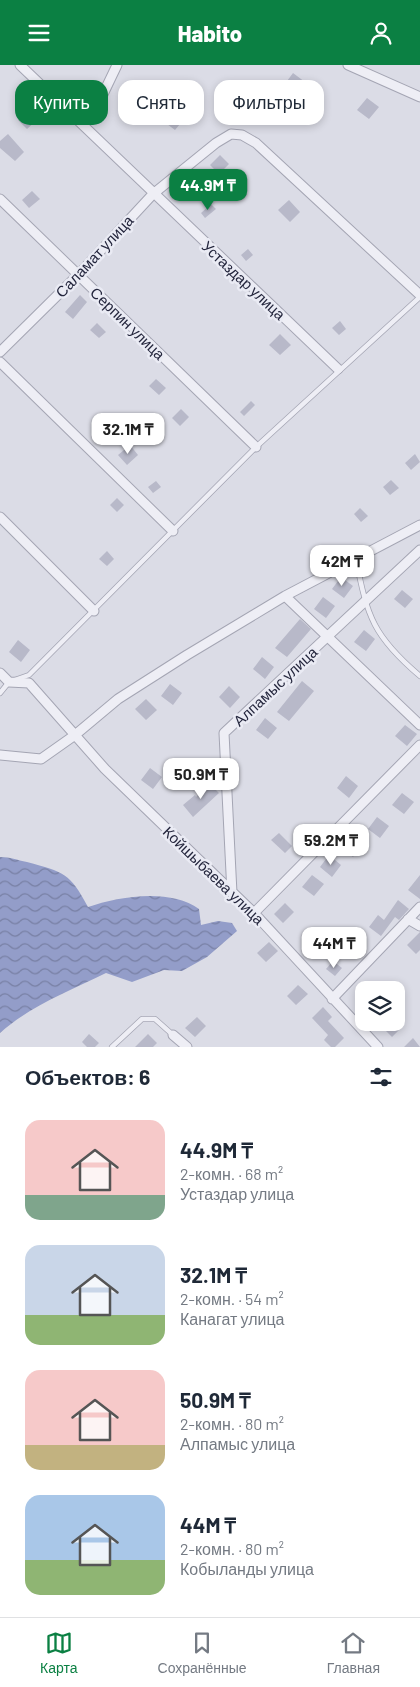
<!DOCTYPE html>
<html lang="ru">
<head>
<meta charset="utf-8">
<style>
	:root { --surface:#fff; --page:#f6f6f7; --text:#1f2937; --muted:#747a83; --line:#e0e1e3; --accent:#0b8043 }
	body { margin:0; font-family:Barlow,sans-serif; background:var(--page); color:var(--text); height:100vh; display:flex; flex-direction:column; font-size:19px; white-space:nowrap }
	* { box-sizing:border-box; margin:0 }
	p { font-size:16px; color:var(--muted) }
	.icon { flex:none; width:28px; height:28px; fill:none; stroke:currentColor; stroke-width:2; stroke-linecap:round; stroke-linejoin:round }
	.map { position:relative; height:982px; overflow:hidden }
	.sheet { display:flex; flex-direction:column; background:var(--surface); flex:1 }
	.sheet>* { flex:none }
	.hud { position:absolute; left:15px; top:15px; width:390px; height:45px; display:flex; gap:10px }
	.tools { position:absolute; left:355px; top:916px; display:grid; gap:10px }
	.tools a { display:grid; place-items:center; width:50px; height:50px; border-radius:10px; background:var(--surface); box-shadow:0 2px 8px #0003; font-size:25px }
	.price { position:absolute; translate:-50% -42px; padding:0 11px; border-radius:10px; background:#fff; color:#222; font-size:16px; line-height:32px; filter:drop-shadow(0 1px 2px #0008) }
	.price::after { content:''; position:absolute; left:50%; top:30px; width:15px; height:11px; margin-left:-8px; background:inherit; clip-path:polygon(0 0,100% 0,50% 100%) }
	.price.on { background:var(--accent); color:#fff }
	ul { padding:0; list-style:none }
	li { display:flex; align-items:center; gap:15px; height:125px; padding:0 25px }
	li span { display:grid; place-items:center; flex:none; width:140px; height:100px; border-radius:15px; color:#555 }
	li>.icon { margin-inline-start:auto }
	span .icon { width:60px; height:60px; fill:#fffc; stroke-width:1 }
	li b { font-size:21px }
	h2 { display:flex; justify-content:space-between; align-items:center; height:60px; padding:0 25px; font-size:21px }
	.tag { padding:0 18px; border-radius:15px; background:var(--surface); box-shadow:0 2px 8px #0003; font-size:18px; line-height:45px }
	.tag.on { background:var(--accent); color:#fff }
	header { display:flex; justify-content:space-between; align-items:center; height:65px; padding:0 25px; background:var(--accent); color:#fff; font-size:22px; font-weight:800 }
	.menu { display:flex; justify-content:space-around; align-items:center; height:70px; border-top:1px solid var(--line); background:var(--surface); font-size:14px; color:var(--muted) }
	.menu a { display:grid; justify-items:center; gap:2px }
	.menu .on { color:var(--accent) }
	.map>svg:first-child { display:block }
</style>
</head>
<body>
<header><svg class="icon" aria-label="menu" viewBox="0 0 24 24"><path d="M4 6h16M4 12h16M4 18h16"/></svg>Habito<svg class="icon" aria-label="person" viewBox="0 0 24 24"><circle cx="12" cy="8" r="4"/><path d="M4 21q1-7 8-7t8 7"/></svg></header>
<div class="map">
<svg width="420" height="982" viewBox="0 0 420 982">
	<defs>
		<pattern id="water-waves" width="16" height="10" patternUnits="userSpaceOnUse" patternTransform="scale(1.25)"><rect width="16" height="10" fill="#939dc9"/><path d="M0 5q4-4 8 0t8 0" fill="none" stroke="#7880a4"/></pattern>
	</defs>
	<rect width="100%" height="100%" fill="#dbdce6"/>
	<path fill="url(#water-waves)" d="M0,792C10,792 17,795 27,797C64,807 70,808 88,842C119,831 171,823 199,844L201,860L218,856L232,858L237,866L207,892L182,906L164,905L132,917L106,908C68,927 33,939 0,968Z"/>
	<path fill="#b8b9c9" d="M293,8L305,17L296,29L284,20Z
		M367,33L379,42L369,54L357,45Z
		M263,34L275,43L266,55L254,46Z
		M173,44L185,53L175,65L163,56Z
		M29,45L38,54L27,64L18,55Z
		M8,69L24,87L15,96L0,83V76Z
		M220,90L229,99L219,109L210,100Z
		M32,126L40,134L29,143L22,135Z
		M289,135L300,147L290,157L278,145Z
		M211,139L216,144L205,153L201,148Z
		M248,184L253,190L246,196L241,190Z
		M80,230L87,237L73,254L65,247Z
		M340,256L346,264L339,270L332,263Z
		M97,258L106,267L99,273L90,265Z
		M280,269L291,280L280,290L269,280Z
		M156,314L166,323L159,330L149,321Z
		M251,336L255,340L244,351L240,347Z
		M181,344L189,352L180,361L172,353Z
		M130,380L138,390L127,400L118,390Z
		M415,389L420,397L411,405L405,398Z
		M391,415L399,423L390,430L383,422Z
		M156,416L161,422L153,428L148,422Z
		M117,433L124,440L117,447L110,440Z
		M360,443L368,451L361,457L354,449Z
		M107,486L114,494L107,501L99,494Z
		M341,512L353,521L344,533L332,524Z
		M402,525L413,534L405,543L394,534Z
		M323,532L335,541L326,553L314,544Z
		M300,554L311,564L287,592L275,583Z
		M364,565L375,574L366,586L354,577Z
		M18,575L30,585L21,597L9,587Z
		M262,592L274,602L265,614L253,604Z
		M302,616L314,626L289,656L277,647Z
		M170,619L182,628L173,640L161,631Z
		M229,621L240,632L230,643L219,632Z
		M146,634L157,645L146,655L135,644Z
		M265,653L277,663L268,674L256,665Z
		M405,660L417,669L407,681L395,671Z
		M150,703L162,712L153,724L141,715Z
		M346,711L358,721L349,733L337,723Z
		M210,719L219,728L193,752L183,740L195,730L196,732Z
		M402,728L414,737L404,749L392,740Z
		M377,752L389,761L380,773L368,764Z
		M279,768L292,781L285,788L271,775Z
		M350,770L362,780L353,792L341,782Z
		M329,790L341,800L332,812L320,802Z
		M312,810L324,819L314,831L302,822Z
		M420,810V834L408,825Z
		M398,835L409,844L399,855L395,852L381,871L369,862L378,850L384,855Z
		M285,838L294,847L283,858L274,849Z
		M317,866L326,875L315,886L306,877Z
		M420,867V885L416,889L407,880Z
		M269,877L278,886L266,897L257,888Z
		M333,896L342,903L335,911L326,904Z
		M298,920L308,929L296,940L287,931Z
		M323,942L332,952L328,956L344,973L335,982H331L324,975L328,970L312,953Z
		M197,952L206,961L195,972L185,963Z
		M384,958H396L401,963L392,972L384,964L388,961Z
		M89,969L99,978L95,982H87L82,977Z
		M148,969L157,978L153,982H135Z
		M413,973L420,982H404Z"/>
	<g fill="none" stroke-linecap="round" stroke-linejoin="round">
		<g stroke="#a4a5b3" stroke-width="6">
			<path id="lane" d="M356,494C367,552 374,572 420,611
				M0,628L9,617L29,610L256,382L420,232
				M112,982L142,954H155L173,970"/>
		</g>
		<g stroke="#a4a5b3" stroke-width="11">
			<path id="street" d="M20,0L338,304
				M348,0L420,32
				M83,58L94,48L117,0
				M0,134L256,382
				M0,287L79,209L153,129L216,78L231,69L242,70L256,78L420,230
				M0,297L173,466
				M0,452L94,546
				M285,531L420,660
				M0,608L9,617L29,618L105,704L254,848L378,982
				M0,690L41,694L75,670L118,634L187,590L285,531L420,460
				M232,828L224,668L420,485
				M254,848L420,680
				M408,854L420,861
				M332,934L420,842
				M173,970L187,982"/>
		</g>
		<use href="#lane" stroke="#eeeef5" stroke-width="4.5"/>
		<use href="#street" stroke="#eeeef5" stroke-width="9"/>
	</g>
	<g text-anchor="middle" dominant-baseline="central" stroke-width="5" stroke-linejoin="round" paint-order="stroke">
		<g font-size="15" fill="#24263d" stroke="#eaebf4">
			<text transform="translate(94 191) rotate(-47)">Саламат улица</text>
			<text transform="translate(244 215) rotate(43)">Устаздар улица</text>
			<text transform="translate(128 258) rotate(44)">Серпин улица</text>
			<text transform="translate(275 621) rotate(-43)">Алпамыс улица</text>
			<text transform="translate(214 810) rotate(44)">Койшыбаева улица</text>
		</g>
	</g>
</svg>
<div class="tools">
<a><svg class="icon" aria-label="layers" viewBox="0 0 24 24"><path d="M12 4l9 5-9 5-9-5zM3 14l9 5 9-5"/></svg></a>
</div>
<b class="price on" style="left:208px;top:146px">44.9M ₸</b>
<b class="price" style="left:128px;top:390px">32.1M ₸</b>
<b class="price" style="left:342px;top:522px">42M ₸</b>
<b class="price" style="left:201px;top:735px">50.9M ₸</b>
<b class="price" style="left:331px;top:801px">59.2M ₸</b>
<b class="price" style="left:334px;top:904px">44M ₸</b>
<div class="hud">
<a class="tag on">Купить</a>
<a class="tag">Снять</a>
<a class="tag">Фильтры</a>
</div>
</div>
<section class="sheet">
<h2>Объектов: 6<svg class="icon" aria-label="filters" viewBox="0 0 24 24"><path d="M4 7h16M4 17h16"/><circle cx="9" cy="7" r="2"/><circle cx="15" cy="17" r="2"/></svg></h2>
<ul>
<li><span style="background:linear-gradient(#f6c9c9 75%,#7fa58c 0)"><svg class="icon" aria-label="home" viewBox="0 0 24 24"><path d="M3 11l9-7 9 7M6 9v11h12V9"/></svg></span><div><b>44.9M ₸</b><p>2-комн. · 68 m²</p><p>Устаздар улица</p></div></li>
<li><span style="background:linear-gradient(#c9d6e8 70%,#8fb573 0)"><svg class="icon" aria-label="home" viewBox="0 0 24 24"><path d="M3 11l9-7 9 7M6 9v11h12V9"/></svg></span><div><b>32.1M ₸</b><p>2-комн. · 54 m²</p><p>Канагат улица</p></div></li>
<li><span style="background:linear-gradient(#f6c9c9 75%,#c2b280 0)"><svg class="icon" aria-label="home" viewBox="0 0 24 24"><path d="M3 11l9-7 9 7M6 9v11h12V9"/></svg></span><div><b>50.9M ₸</b><p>2-комн. · 80 m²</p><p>Алпамыс улица</p></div></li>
<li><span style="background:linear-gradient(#a9c7e8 65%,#8fb573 0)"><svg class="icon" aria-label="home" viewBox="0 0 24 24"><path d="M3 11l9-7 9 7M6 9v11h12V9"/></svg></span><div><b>44M ₸</b><p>2-комн. · 80 m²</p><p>Кобыланды улица</p></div></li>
</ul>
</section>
<nav class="menu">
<a class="on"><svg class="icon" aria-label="map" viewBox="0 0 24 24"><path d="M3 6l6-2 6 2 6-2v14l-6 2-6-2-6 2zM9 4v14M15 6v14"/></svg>Карта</a>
<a><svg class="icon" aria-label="saved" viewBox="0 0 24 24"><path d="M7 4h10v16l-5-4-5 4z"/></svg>Сохранённые</a>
<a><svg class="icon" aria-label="home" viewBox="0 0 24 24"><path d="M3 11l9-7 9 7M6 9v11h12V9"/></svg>Главная</a>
</nav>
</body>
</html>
